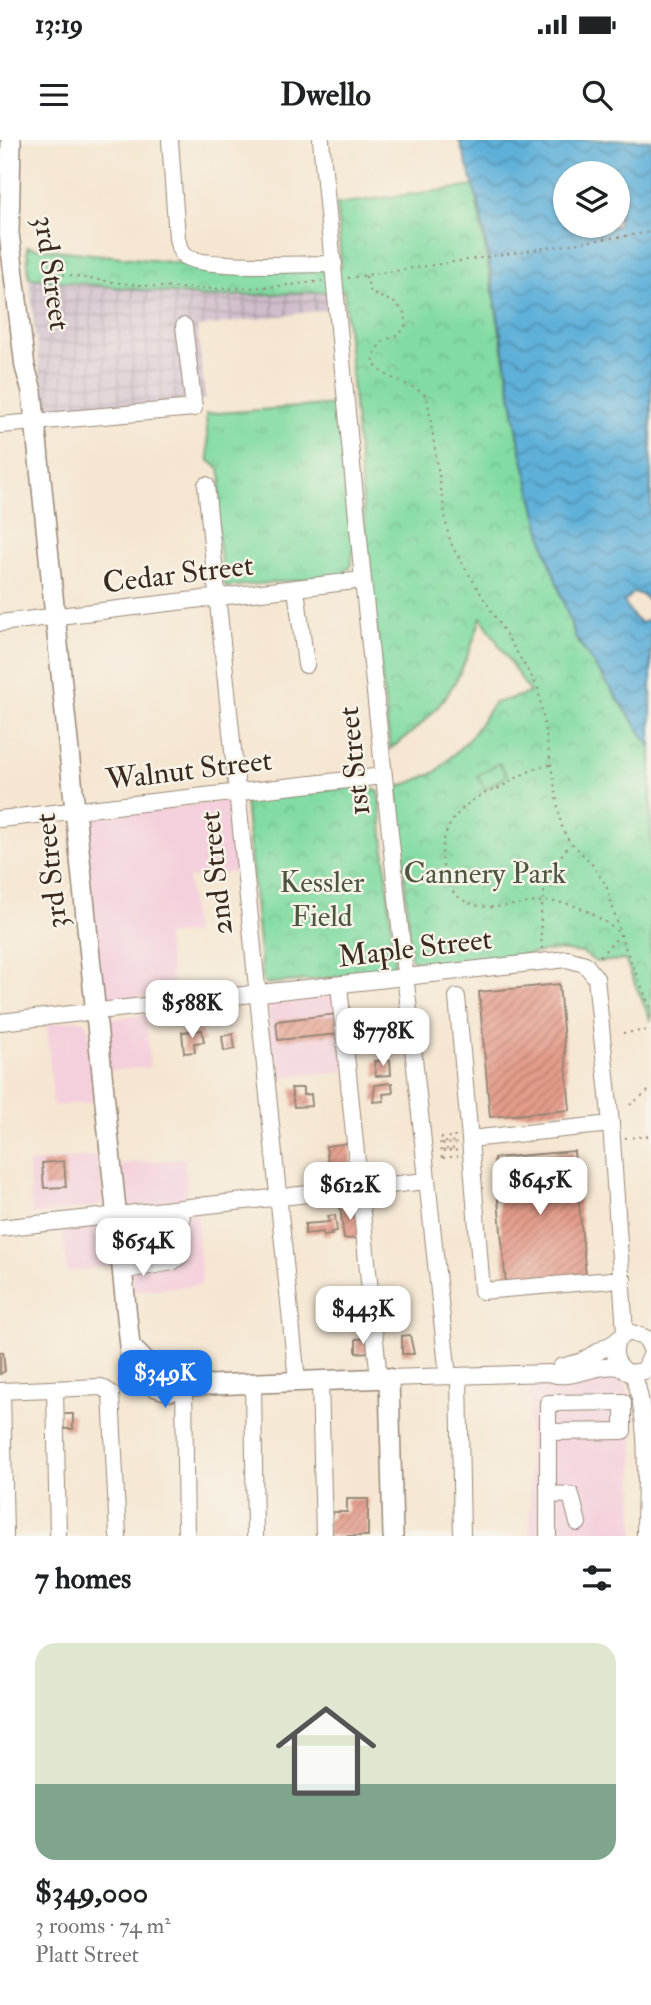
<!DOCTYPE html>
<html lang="en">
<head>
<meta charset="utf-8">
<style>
	:root { --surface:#fff; --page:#f6f6f6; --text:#202124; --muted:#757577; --accent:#1a73e8 }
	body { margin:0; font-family:"IM FELL Double Pica",serif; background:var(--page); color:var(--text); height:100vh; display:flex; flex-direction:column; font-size:26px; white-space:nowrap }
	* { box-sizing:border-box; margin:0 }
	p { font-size:23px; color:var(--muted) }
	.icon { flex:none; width:38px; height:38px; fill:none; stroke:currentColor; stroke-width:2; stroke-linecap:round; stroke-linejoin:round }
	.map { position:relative; height:1396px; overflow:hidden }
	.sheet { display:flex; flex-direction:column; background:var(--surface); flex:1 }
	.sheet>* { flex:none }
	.fabs { position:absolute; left:553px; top:21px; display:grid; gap:14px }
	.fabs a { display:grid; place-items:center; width:77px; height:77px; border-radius:50%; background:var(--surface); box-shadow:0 2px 5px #0004; font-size:35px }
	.price { position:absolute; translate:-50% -60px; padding:0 16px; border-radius:14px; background:#fff; color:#222; font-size:23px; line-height:46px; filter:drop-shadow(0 2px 4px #0008) }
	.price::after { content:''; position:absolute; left:50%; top:42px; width:21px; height:16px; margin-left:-10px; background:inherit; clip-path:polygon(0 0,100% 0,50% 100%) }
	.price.active { background:var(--accent); color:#fff }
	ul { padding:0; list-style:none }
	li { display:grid; align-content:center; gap:14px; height:371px; padding:0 35px }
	li span { display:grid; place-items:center; height:217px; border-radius:21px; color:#555 }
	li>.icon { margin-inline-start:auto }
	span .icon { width:126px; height:126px; fill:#fffc; stroke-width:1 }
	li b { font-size:30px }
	h2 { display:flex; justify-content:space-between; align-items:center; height:84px; padding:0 35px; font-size:30px }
	.status { display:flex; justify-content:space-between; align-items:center; height:49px; padding:0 35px; background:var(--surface); direction:ltr }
	.status svg { height:19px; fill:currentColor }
	header { display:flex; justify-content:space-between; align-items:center; height:91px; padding:0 35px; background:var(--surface); font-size:32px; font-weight:800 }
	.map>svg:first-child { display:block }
</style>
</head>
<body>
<div class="status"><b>13:19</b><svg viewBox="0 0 49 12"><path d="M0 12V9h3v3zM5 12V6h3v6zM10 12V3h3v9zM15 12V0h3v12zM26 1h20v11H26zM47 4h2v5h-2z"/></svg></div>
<header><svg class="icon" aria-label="menu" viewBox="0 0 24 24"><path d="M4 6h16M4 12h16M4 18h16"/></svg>Dwello<svg class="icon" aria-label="search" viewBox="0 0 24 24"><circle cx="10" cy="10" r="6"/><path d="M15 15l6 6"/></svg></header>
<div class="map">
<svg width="651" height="1396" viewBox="0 0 651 1396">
	<defs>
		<pattern id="industrial-grid" width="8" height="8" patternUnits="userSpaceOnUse" patternTransform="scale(1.75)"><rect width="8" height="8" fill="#d0bdcc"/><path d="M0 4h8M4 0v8" fill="none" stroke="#aa9aa5"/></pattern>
		<pattern id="grass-tufts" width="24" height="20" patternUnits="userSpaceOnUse" patternTransform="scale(1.75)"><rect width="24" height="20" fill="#81dba2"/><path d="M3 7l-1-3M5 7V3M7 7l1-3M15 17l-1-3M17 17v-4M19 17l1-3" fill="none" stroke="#70bc8b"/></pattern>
		<pattern id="park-crowns" width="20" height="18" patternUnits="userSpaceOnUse" patternTransform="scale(1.75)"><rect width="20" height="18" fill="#81dba2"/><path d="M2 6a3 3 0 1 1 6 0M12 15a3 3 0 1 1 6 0" fill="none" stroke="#70bc8b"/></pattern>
		<pattern id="water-waves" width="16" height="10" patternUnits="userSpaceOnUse" patternTransform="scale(1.75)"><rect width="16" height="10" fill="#5eb0d9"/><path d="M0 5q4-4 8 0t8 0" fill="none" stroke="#4f8faf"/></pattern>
		<pattern id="building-hatch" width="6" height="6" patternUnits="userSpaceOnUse" patternTransform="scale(1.75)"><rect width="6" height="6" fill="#e49b8a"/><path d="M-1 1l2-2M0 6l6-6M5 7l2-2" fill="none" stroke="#ba7f70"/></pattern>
	</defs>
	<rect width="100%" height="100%" fill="#f7f3e8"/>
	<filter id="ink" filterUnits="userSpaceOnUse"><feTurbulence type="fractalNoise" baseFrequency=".0143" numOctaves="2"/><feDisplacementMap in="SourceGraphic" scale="14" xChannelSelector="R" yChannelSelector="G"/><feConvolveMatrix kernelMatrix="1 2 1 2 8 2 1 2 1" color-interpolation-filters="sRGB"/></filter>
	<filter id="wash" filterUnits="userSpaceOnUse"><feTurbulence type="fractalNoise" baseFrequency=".00686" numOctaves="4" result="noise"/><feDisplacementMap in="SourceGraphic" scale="28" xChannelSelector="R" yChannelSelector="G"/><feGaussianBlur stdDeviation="1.57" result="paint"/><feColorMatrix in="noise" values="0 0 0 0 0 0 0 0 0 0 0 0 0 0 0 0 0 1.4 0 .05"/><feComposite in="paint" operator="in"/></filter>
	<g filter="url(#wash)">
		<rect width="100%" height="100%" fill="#f5e6d1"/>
		<path fill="#f4cfdc" d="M226,661L230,666L236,732L188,738L194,793L166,796L174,854L108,860L102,855L85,684L88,678Z
			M337,852L345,931L273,938L267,861Z
			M146,875L150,927L110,931L107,880Z
			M77,880L84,881L89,890L95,962L53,966L47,884Z
			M100,1015L103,1062L95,1067L32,1075L28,1023Z
			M185,1018L189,1073H197L202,1145L133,1151L120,1024Z
			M97,1086L108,1092L112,1126L67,1132L62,1088Z
			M606,1234L625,1244L633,1263L634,1396H530L529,1243L575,1242Z"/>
		<path fill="url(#industrial-grid)" d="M29,138L208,157L330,152L332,169L197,187L205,259L49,275L44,270Z"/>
		<path fill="url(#grass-tufts)" stroke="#5e8260" stroke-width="2" d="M339,264L354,409L350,428L340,436L227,447L224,444L216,377L222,337L218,327L209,321L206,274Z"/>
		<path fill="url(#park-crowns)" stroke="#5e8260" stroke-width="2" d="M474,46L521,311L546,411L576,499L651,607V881L625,820L596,822L583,813L559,810L424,828L411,818L397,648L436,632L469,599L494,563L530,553L481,477C462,540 444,571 390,609L365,389L344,151L208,157L29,138L27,107L198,125L341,127L337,64Z
			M367,645L379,652L395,827L388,832L267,844L263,842L245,661L247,658Z"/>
		<path fill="#81dba2" stroke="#5e8260" stroke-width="2" d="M499,623L507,635L485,649L477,636Z"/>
		<path fill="url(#water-waves)" stroke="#4c6d7c" stroke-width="2" fill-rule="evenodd" d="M459,0H651V464L643,455L633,453L624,462L634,478L642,483L651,477V607L576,498L546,411L521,311L479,63ZM565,33H618V86H565Z"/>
		<g id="blocks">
			<path fill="url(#building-hatch)" d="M559,844L570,970L490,977L479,852Z
				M337,874L339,894L278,900L276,881Z
				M202,890L204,902L194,903L195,912L184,913L182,892Z
				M233,894L235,909L224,911L222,896Z
				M390,920L391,935L376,936L374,921Z
				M392,943L393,953L383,954L384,961L373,962L375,945Z
				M291,948H303V955L311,954L312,966L294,967Z
				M349,1003L353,1035L330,1038L326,1006Z
				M574,1011L586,1136L506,1144L494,1018Z
				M64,1021L66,1047L44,1048L42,1023Z
				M356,1065L360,1098L344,1099L340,1066Z
				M335,1075L337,1091L331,1092L332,1095L323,1096V1092L305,1094V1084L329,1082L328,1076Z
				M396,1173L398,1185L386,1186L384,1174Z
				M410,1195L414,1214H402V1196Z
				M369,1198L370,1212L356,1213V1199Z
				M0,1212H3L5,1231L0,1234Z
				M61,1274H73V1289H62Z
				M347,1359H368V1396H327V1379H332V1372H347Z"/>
		</g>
	</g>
	<g filter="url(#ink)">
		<use href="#blocks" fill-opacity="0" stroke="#988878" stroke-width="2"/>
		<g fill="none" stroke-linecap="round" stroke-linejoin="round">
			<g stroke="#988878" stroke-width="18">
				<path id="minor" d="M170,0L177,98C179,106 179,112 186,117C205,129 307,124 334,124
					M321,0L363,440L448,1236
					M0,285L194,268L184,186
					M206,345L297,1241
					M296,449L306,525
					M0,483L363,440
					M0,679L383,636
					M339,846L379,1239
					M457,857L470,999L611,984
					M0,882L567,819L585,824L596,838L611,984L625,1193
					M470,999L482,1151L623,1139
					M0,1088L426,1041
					M121,1131L172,1122L180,1116L182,1068
					M651,1209L646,1198L629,1192L618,1199C611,1212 616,1226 629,1233L644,1231L651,1216
					M561,1227L580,1222L615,1202
					M633,1233C651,1283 645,1343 645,1396
					M459,1236L462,1396
					M389,1238L549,1233C573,1242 597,1221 622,1228
					M320,1240L324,1396
					M253,1243L255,1396
					M184,1246L186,1396
					M55,1249L58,1396
					M0,1251L101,1247L111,1253L118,1396
					M2,1251L5,1396
					M548,1354L571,1355L578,1383
					M548,1396V1263L623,1262V1291L548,1292"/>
			</g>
			<g stroke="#988878" stroke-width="22">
				<path id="major" d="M11,0L9,93L25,227L32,251L130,1206C127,1232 146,1247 171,1251L184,1246L389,1238L393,1396
					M130,1206L152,1228L184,1246"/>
			</g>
			<path stroke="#988878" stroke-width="2" stroke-dasharray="2 5" stroke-linecap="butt" d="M56,133C145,150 231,154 322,141
				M366,136L371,153L397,164L406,175L405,188C398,197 386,197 379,206C356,235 414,241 427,257L448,394L453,408L538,547L561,685L567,698L591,723L606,745L624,805L651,869
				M348,138L651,92
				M550,625C531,628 518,637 501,647C495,651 488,651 482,655C453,670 436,698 444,730C446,738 449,748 455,754C483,780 524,758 555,762C581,764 601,778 621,794L599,817
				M542,809C538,769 542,734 571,704
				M623,893L651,890
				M630,965L651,949
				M625,998L651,996
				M442,1018L440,998H443L444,1012H447L446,998L449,997L450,1012L453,1011L452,997H455L456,1011H459
				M443,1018L458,1016"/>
			<use href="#minor" stroke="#fff" stroke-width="16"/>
			<use href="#major" stroke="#fff" stroke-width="19"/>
		</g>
	</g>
	<g text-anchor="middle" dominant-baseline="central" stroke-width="5" stroke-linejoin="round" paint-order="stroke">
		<g font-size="30" fill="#3b2a1e" stroke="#f7f3e8">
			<text transform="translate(52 133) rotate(82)">3rd Street</text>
			<text transform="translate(178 434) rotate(-7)">Cedar Street</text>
			<text transform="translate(354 621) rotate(-96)">1st Street</text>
			<text transform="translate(189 630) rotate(-7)">Walnut Street</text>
			<text transform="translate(51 731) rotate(-96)">3rd Street</text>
			<text transform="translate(216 733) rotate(-96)">2nd Street</text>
			<text transform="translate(415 808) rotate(-7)">Maple Street</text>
		</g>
		<g font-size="30" fill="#4c563f" stroke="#f7f3e8">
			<text x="485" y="733">Cannery Park</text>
			<text x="322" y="742">Kessler<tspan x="322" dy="34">Field</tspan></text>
		</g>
	</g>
</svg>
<div class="fabs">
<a><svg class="icon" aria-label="layers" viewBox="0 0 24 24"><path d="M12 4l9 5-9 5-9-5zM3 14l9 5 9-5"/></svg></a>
</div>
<b class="price" style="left:192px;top:900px">$588K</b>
<b class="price" style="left:383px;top:928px">$778K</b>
<b class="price" style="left:540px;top:1077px">$645K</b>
<b class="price" style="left:350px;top:1082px">$612K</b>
<b class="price" style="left:143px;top:1138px">$654K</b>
<b class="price" style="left:363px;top:1206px">$443K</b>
<b class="price active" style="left:165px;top:1270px">$349K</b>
</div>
<section class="sheet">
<h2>7 homes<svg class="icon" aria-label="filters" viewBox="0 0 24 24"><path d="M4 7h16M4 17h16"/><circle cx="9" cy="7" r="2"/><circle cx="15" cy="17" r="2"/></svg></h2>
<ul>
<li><span style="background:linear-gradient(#dfe7d0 65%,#7fa58c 0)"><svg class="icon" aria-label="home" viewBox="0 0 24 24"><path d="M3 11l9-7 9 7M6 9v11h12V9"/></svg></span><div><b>$349,000</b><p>3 rooms · 74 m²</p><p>Platt Street</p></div></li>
</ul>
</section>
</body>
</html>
